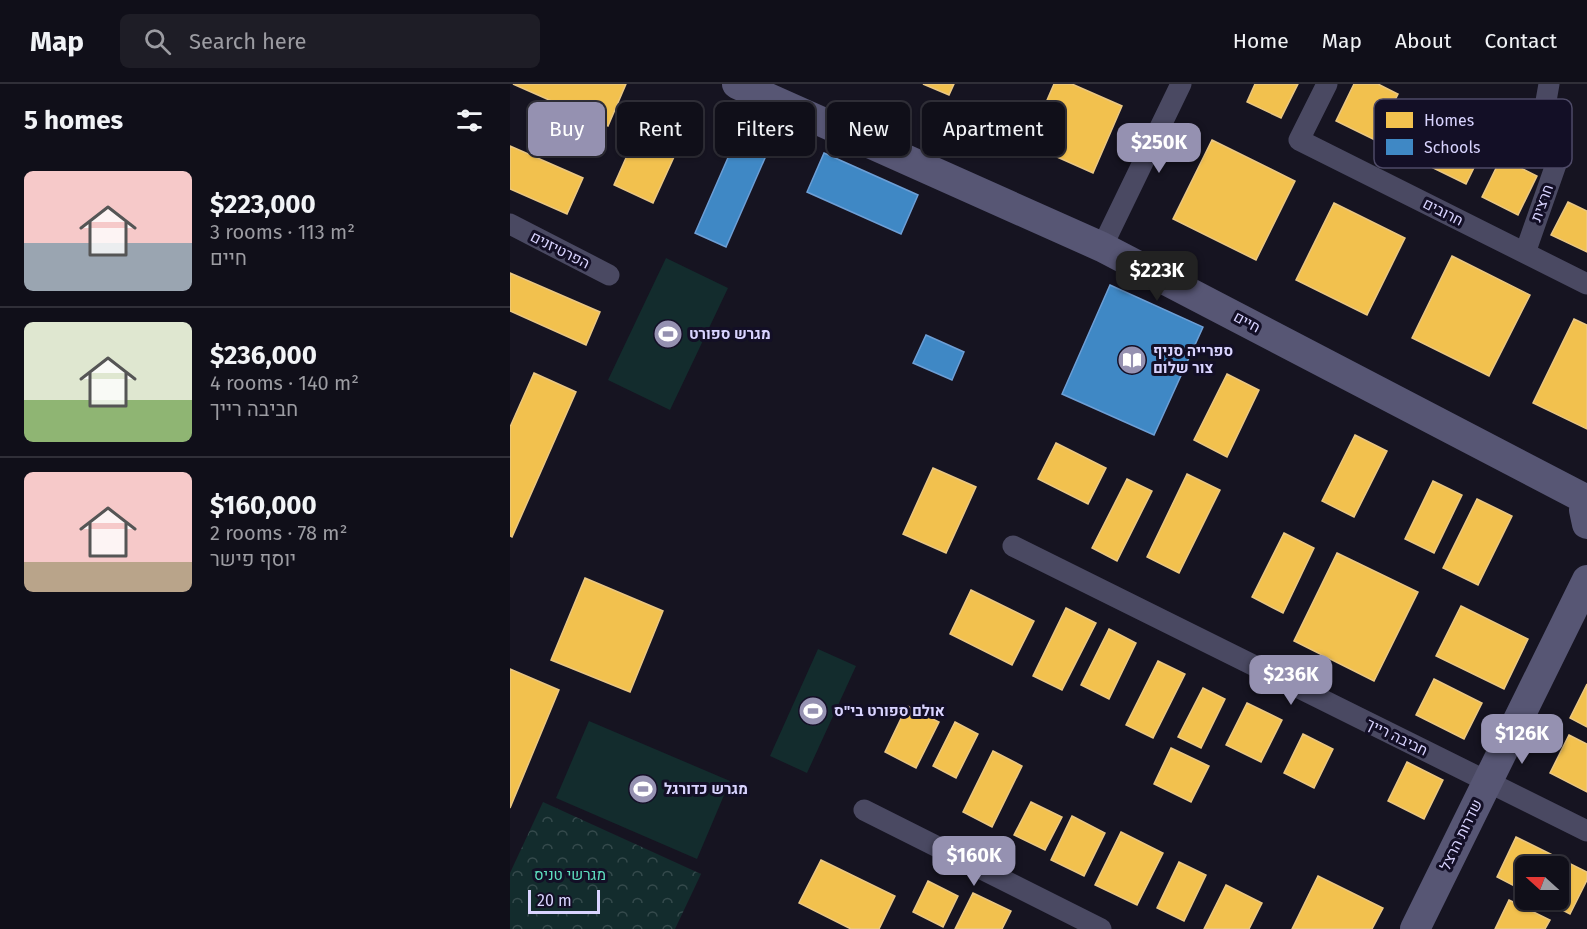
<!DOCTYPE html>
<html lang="en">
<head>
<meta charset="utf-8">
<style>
	:root { --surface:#100f19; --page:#1e1d26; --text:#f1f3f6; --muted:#9c9ca2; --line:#302f38; --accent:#9591b1 }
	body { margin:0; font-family:"Fira Sans",Heebo,sans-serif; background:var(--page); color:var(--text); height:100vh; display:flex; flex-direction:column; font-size:22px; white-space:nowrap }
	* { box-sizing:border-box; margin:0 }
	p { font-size:20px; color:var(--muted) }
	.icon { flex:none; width:33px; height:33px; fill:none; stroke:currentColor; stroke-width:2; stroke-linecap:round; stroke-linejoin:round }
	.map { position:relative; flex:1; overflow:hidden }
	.side { display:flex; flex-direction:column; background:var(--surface); width:510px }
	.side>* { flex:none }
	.banner { position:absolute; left:18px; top:18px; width:570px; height:54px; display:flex; gap:12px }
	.needle { width:39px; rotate:291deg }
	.tools { position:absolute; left:1005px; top:772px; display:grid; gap:12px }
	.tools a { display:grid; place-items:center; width:54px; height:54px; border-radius:9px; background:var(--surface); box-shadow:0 2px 4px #0004,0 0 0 2px var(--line); font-size:30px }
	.scale { position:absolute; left:18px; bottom:15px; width:72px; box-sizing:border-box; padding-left:6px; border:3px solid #d9d4ff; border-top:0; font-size:16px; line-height:21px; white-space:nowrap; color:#d9d4ff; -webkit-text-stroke:4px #130f26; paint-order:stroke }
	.price { position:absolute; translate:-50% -51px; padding:0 14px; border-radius:12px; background:var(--accent); color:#fff; font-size:20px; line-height:39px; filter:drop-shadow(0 2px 3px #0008) }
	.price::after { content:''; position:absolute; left:50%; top:36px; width:18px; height:14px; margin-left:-9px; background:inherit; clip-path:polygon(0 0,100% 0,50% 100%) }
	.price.current { background:#222; color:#fff }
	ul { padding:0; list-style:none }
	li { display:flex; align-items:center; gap:18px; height:150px; padding:0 24px }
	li+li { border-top:2px solid var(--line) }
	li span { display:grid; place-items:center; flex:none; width:168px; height:120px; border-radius:9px; color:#555 }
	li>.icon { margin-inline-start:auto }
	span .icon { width:72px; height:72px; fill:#fffc; stroke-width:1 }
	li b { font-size:26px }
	h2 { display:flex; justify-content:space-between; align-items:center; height:72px; padding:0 24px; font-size:26px }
	.tag { padding:0 21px; border-radius:9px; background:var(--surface); box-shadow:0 2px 4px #0004,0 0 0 2px var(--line); font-size:21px; line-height:54px }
	.tag.current { background:var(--accent); color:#fff }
	header { display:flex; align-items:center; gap:36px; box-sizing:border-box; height:84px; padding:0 30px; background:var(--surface); border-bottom:2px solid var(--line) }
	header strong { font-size:28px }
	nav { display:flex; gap:33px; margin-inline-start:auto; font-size:21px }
	.search { width:420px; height:54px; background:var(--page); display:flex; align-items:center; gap:15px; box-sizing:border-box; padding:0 21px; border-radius:9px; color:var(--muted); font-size:22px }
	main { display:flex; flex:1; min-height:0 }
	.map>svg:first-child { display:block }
</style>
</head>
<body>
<header>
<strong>Map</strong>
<div class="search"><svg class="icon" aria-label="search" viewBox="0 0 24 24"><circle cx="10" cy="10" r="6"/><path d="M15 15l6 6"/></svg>Search here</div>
<nav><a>Home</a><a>Map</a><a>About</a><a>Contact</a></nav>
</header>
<main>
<section class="side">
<h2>5 homes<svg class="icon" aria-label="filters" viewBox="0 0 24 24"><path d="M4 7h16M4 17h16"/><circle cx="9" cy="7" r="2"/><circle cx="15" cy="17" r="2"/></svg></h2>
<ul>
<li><span style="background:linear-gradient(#f6c9c9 60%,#9aa5b1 0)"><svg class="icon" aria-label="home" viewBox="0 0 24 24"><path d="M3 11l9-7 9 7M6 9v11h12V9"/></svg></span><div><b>$223,000</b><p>3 rooms · 113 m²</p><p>חיים</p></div></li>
<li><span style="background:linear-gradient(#dfe7d0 65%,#8fb573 0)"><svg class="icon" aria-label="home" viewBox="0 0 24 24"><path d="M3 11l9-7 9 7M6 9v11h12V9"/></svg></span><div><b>$236,000</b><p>4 rooms · 140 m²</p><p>חביבה רייך</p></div></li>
<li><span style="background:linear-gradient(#f6c9c9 75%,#b9a48a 0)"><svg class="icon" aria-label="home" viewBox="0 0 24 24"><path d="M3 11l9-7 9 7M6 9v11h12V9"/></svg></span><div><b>$160,000</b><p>2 rooms · 78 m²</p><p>יוסף פישר</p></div></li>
</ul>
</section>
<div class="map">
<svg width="1077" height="845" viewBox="0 0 1077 845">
	<defs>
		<pattern id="park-crowns" width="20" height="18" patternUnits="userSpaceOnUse" patternTransform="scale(1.5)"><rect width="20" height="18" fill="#132c2d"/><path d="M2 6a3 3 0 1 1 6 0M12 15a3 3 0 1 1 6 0" fill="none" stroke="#354a4c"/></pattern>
	</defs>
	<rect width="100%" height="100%" fill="#161421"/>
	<path fill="url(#park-crowns)" d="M33,718L191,790L165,845H0V789Z"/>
	<path fill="#132c2d" d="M156,174L218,204L160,326L98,296Z
		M308,565L346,582L297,689L260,672Z
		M79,637L220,697L187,775L46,714Z"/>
	<path fill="#f2c14e" stroke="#eac783" stroke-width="1.5" d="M3,0H116L98,42Z
		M413,0H444L439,11Z
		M544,0H562L612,22L583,89L518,60Z
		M745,0H788L771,34L737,18Z
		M844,0H868L888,10L865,56L826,37Z
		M900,22L976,59L956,100L880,63Z
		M124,56L164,73L143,119L104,101Z
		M702,56L785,97L746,176L663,135Z
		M0,62L73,94L57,130L0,105Z
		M991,74L1027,92L1008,131L972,113Z
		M1058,118L1077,127V168L1041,151Z
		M824,119L895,154L857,231L786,196Z
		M942,172L1020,211L979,292L902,254Z
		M0,189L90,228L76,261L0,227Z
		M1064,235L1077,241V345L1023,319Z
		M24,289L66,308L2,453L0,452V343Z
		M717,290L749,306L717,373L684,356Z
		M845,351L877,367L844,433L812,417Z
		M546,359L596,384L578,420L528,395Z
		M423,384L466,403L436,469L393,450Z
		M677,390L710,406L669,489L637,473Z
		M617,395L642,407L607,477L582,464Z
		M923,397L952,411L924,469L895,455Z
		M967,415L1002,432L968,501L933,484Z
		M774,449L804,464L773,529L742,513Z
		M827,469L908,508L864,597L784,557Z
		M75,494L153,527L120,608L41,576Z
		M461,506L524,537L502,581L440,550Z
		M951,522L1018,555L994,605L926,572Z
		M556,524L586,539L552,606L523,592Z
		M599,545L626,559L599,615L571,601Z
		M648,577L675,590L643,654L616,641Z
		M0,585L49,606L0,724Z
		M924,595L972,619L954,655L906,631Z
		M1077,600V643L1060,634Z
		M693,604L715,615L691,664L668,653Z
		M737,619L772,636L751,678L716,661Z
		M397,622L429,638L406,684L375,668Z
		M445,638L468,650L446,694L423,682Z
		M793,650L823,665L804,704L774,689Z
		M1059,651L1077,660V708L1040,689Z
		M661,664L699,682L681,718L644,700Z
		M483,667L512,682L482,743L453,728Z
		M897,678L933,696L914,735L878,717Z
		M521,718L552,733L535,766L504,751Z
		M562,732L595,749L574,792L541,776Z
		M611,748L653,769L627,821L585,801Z
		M1006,753L1077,788V796L1060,830L1033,816H1048V783H1016V808L987,793Z
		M311,776L385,812L369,845H341L289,819Z
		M669,778L696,791L674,837L647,824Z
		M808,792L873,824L862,845H782Z
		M418,797L448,812L433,843L403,828Z
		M716,801L752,819L739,845H694Z
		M463,809L501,827L492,845H445Z
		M999,816L1040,836L1035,845H985Z"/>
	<path fill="#3f88c5" stroke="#6d9fd6" stroke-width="1.5" d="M238,28L269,42L216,163L185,149Z
		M314,69L408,111L391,150L297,108Z
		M600,201L693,243L644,351L552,310Z
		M416,251L454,268L442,296L403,279Z"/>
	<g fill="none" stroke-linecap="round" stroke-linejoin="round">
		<path stroke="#4a4962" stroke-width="21" d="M817,0L789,56L1077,200
			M0,140L99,191
			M592,163L671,0
			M1015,169L1050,69L1036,17L1039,0
			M503,462L1077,747
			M354,726L591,845"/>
		<path stroke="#575674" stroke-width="30" d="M227,0L592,163L1077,416
			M1077,416L1074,426L1077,440
			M905,845L1077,496"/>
	</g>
	<defs>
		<g id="stadium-disc" transform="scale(1.5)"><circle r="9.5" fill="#9591b1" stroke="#130f26"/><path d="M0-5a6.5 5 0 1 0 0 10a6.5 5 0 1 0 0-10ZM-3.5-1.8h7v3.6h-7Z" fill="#fff"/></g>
		<g id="library-disc" transform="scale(1.5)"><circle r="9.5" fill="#9591b1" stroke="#130f26"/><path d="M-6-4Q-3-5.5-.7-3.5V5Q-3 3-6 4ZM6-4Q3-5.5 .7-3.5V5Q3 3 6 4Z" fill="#fff"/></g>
	</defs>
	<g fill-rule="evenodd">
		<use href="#stadium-disc" x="158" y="250"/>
		<use href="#library-disc" x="622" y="276"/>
		<use href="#stadium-disc" x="303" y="627"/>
		<use href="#stadium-disc" x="133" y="705"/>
	</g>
	<g text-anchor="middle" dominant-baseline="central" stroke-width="6" stroke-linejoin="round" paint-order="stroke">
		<g font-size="15" fill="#d9d4ff" stroke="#130f26">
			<text transform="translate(1032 119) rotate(-70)">חרצית</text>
			<text transform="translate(933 128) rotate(27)">חרובים</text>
			<text transform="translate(50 166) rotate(27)">הפרטיזנים</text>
			<text transform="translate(737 238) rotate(28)">חיים</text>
			<text transform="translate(887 653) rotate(26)">חביבה רייך</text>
			<text transform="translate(951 751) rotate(-64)">שדרות הרצל</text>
		</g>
		<g font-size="15" font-weight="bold" fill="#d9d4ff" stroke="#130f26" text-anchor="start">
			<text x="179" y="250">מגרש ספורט</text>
			<text x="643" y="267">ספרייה סניף<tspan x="643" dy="17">צור שלום</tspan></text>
			<text x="324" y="627">אולם ספורט בי"ס</text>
			<text x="154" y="705">מגרש כדורגל</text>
		</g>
		<g font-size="15" fill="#5fe0c0" stroke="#130f26">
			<text x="60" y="791">מגרשי טניס</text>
		</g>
	</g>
	<rect x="864" y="15" width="198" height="69" rx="9" fill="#130f26" stroke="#4e4a67" stroke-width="1.5"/>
	<rect x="876" y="28" width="27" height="16" fill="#f2c14e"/>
	<rect x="876" y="55" width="27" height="16" fill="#3f88c5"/>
	<g font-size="16" fill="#d9d4ff">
		<text x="914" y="42">Homes</text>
		<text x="914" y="69">Schools</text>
	</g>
</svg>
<div class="tools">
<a><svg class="needle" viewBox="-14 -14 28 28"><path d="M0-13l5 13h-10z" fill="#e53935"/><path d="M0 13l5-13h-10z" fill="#9c9ca2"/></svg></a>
</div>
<div class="scale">20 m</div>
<b class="price" style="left:649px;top:90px">$250K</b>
<b class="price current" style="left:647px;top:218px">$223K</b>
<b class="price" style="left:781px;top:622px">$236K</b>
<b class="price" style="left:1012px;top:681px">$126K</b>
<b class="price" style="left:464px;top:803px">$160K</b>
<div class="banner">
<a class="tag current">Buy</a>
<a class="tag">Rent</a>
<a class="tag">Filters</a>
<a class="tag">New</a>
<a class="tag">Apartment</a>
</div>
</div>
</main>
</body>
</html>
